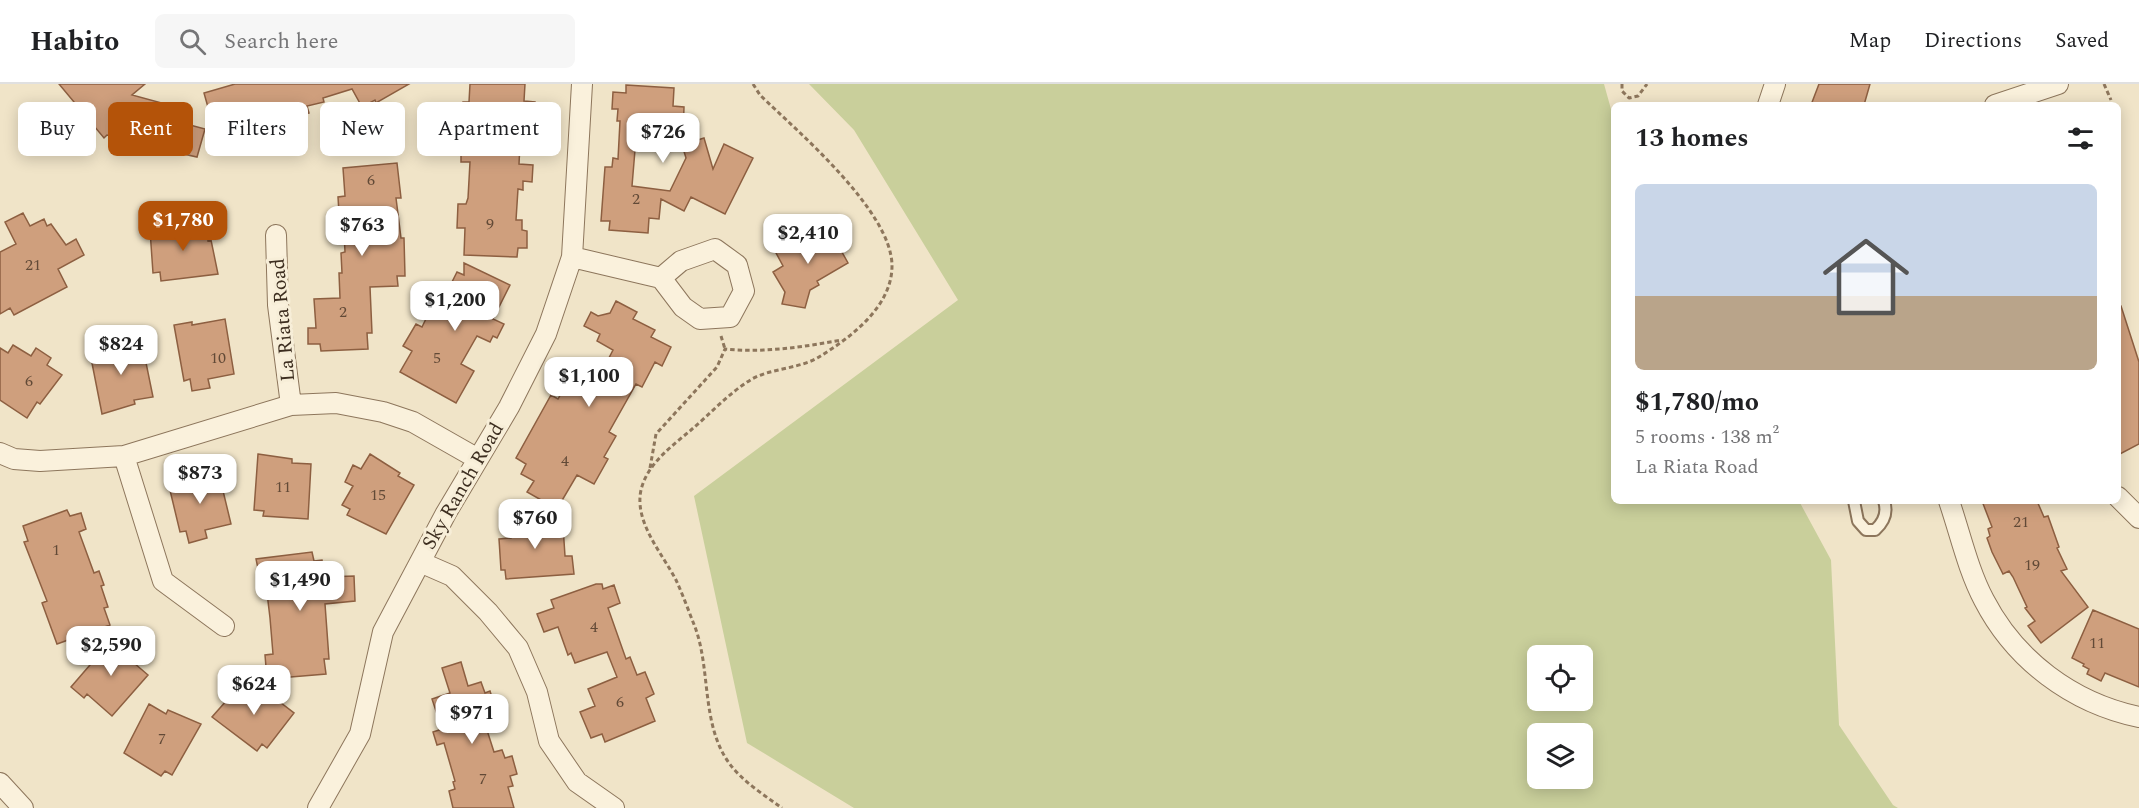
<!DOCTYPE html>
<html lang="en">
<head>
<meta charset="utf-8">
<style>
	:root { --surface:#fff; --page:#f6f6f6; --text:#202124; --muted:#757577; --line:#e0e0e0; --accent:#b45309 }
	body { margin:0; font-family:Spectral,serif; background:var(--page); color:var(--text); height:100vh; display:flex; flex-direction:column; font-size:22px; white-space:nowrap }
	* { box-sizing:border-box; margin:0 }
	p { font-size:20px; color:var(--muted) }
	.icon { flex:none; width:33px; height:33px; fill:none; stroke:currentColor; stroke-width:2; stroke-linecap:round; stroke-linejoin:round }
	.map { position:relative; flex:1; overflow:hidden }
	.sheet { position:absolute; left:1611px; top:18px; width:510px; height:402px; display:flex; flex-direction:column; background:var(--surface); border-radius:9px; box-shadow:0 3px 15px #0003 }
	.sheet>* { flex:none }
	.guide { position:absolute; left:18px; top:18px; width:570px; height:54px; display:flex; gap:12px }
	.tools { position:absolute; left:1527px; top:561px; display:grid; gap:12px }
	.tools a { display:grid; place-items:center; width:66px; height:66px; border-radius:9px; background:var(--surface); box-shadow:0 3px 15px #0003; font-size:30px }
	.price { position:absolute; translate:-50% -51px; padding:0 14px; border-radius:12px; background:#fff; color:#222; font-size:20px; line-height:39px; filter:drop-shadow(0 2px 3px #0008) }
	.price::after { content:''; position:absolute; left:50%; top:36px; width:18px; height:14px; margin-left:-9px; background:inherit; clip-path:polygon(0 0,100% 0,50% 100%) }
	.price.current { background:var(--accent); color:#fff }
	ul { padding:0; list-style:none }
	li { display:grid; align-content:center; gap:12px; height:318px; padding:0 24px }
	li span { display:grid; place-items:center; height:186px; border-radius:9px; color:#555 }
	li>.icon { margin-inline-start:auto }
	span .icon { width:108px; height:108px; fill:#fffc; stroke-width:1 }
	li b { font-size:26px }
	h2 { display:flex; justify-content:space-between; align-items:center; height:72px; padding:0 24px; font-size:26px }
	.chip { padding:0 21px; border-radius:9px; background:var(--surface); box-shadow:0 3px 15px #0003; font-size:21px; line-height:54px }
	.chip.current { background:var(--accent); color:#fff }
	header { display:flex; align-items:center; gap:36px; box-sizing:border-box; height:84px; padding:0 30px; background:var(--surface); border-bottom:2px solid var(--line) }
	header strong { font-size:28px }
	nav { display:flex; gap:33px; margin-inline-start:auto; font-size:21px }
	.search { width:420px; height:54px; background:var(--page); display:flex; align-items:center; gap:15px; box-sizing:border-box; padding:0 21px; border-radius:9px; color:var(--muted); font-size:22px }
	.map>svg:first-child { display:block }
</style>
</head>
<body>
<header>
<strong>Habito</strong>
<div class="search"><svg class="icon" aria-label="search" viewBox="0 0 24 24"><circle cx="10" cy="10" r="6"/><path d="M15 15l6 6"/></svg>Search here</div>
<nav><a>Map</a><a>Directions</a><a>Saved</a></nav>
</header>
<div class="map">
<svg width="2139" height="724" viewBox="0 0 2139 724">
	<rect width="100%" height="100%" fill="#f0e4c8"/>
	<path fill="#c9cf9b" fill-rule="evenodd" d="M809,0H1604L1614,36V417H1799L1831,476L1839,641L1893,721L1898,724H854L747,659L694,412L958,216L854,46ZM1538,572H1582V616H1538ZM1538,650H1582V694H1538Z"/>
	<path fill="#cf9f7d" stroke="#8d5f41" stroke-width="1.5" d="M59,0H145L132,11L169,21L167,29L176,31L175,37L205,45L197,73L148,62L146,70L131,66L133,58L107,51L104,54Z
		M235,0H409L376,19L375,16L362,23L352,5L323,14L324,18L307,22L309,29L292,34L291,29L281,32L280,28L238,40L236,34L213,41L204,9Z
		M470,0H525L524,17L535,18L534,36L530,35V42L521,41L519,80L533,81L532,98L523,97V106L518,105L516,136H522V146L527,147V164H518L517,173L464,171L465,144H457L458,120H466L468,114L470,78H461V37L463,18H469Z
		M1819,0H1870L1864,21H1811Z
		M626,1L674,4L673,22L684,23L683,51L652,49V55L636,54L632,102L670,107L686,74L682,61L704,54L713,85L724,60L753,74L725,130L691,113L684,127L661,115L659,135L649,134L648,149L609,146L610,137H601L605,83H612L613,74L618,75L620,37H617L618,25H612L613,8L626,9Z
		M397,79L401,114H396L401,154H404L405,192H397L398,202L370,203L372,249H367L368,265L321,267L320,260H308V244H316L314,215L340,214L339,189H342L341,169L345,168L343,129H339L338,113L345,112L343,84Z
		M23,129L30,142L44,135L47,142L51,140L66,161L76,155L84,171L58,185L67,203L14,231L10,224L0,230V168L16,160L5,138Z
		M206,138L208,157L211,156L218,190L161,197L160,188L153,189L150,146Z
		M827,141L848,179L817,197L819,201L810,206L805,224L782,220L785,208L773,188L783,182L775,167Z
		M464,179L510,201L493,235L504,240L497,254L493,252L490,258L477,252L461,280L474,287L456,319L400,288L412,267L403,262L416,240L422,243L437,212L443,216L457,188L464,191Z
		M616,217L637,228L633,235L655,246L651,253L671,263L662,282L655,278L642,303L636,300L609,348L616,352L604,373L608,375L594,400L577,391L557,425L527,408L534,397L521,390L526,380L516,374L551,311L558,315L577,281L599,293L613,266L597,257L600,250L584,242L591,228L598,232L610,229Z
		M2118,222H2121L2139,278V360L2118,371Z
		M225,235L234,290L208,295L210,304L192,307L190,295L184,297L174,241L192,238V241Z
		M124,256L125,262L142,259L153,313L134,316L135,320L102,330L91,274L100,272L99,264L106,263V259Z
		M13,261L31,272L36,264L51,274L47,281L62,291L40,320L37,318L27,334L0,316V264L8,269Z
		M258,370L292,375V379L311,380L308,435L263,432L264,427L254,426Z
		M370,370L400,389L398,392L414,401L386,450L347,431L350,425L342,421L353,402L345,398L353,381L361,385Z
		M218,386L231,440L205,446L207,454L189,459L186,447L180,448L169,402L184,399L183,394Z
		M1982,417H2037L2044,433L2048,432L2059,463L2057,464L2067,485L2061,487L2088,523L2041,559L2028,542L2035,537L2025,524L2027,523L2013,493L2009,487L2003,490L1992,468L1987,454L1990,452L1988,445L1992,443Z
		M67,426L70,432L81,429L86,445L79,448L94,489L99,487L104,501L101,502L108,523L104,524L110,541L57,560L42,519L47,517L24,458L28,457L23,442Z
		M554,432L547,443L563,442L565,472H572L574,490L506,495L505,486H501L499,455L511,454L510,435Z
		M312,468L314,477L322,476L324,493L354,492L355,517L325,520L329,575H324L326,590L267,595L265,571L273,570L270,534L267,509H263L256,475Z
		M596,500H602L603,505L614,501L620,519L608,524L626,575L630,573L637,591L645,588L654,610L646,614L655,637L605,658L602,650L591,654L580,628L595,622L588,605L617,593L607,568L575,579L571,569L568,571L558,543L544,548L537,530L554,524L551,516Z
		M2093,526L2139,545V603L2105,589L2101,597L2087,590L2089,585L2083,582L2084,580L2072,574Z
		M115,552L133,567L127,573L148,591L112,632L87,610L84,614L71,603Z
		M461,578L468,602L481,598L485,609L490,607L500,639L486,643L494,668L502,666L505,674L512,672L517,690L510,692L513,702L508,703L514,724H453L449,707L455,705L453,698L455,697L444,659L437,661L433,648L442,645L432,615L450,609L442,584Z
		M250,595L294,629L267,664L262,660L257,667L212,633L235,607L239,610Z
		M149,620L166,630L168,626L201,640L172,691L165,687L161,692L124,669Z"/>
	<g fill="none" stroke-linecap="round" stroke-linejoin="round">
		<g stroke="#8d765c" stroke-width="14">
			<path id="lane" d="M1854,417L1858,437L1866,446H1875C1884,438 1888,429 1884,417"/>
		</g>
		<g stroke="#8d765c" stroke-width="22">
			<path id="street" d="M1768,21L1775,0
				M1995,21L2058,0
				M276,151L278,221L291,321
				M572,173L661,194L683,223L700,235L730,233L744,207L737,181L715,165L681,177L661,194
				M0,369L14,375L40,377L124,372L291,321L336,319L383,328L413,338L478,375
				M124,372L163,497L224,542
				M2118,413L2139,434
				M1949,417C1960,449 1968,486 1984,516C2015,576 2072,619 2139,633
				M420,478L452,492L488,528L518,564L537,608L549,657L577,698L614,724
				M0,699L23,724
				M318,724L360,650L383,548L446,429L509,323L546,250L572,173L582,0"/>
		</g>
		<path stroke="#8d765c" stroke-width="3" stroke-dasharray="4.5 3" stroke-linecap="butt" d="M753,0L760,11C797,47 892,127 892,182C892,223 850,254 819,273C799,285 772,284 752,295C730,308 710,330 691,346C672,362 647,380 641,406C634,438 662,469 676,496C683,511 689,528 695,543C711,586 701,640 729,679C742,697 764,711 782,724
			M1622,0V7L1629,14L1638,12L1647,0
			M2104,0L2111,16
			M721,252L725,265
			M650,384L656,350L717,283L725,265C764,269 803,263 842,256"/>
		<use href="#lane" stroke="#faf1dc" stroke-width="10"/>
		<use href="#street" stroke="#faf1dc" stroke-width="20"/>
	</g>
	<g text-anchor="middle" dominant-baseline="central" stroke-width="6" stroke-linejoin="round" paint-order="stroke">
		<g font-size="16" fill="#624a37">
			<text x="371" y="96">6</text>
			<text x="636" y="115">2</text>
			<text x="490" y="140">9</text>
			<text x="33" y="181">21</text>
			<text x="343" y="228">2</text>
			<text x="218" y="274">10</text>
			<text x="437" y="274">5</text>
			<text x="29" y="297">6</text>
			<text x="565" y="377">4</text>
			<text x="283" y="403">11</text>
			<text x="378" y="411">15</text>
			<text x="2021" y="438">21</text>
			<text x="56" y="466">1</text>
			<text x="2032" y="481">19</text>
			<text x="594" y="543">4</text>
			<text x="2097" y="559">11</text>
			<text x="620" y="618">6</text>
			<text x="162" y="655">7</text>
			<text x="483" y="695">7</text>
		</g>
		<g font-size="20" fill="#3d2e20" stroke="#f7eed8">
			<text transform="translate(283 236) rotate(-95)">La Riata Road</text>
			<text transform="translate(463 402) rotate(-60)">Sky Ranch Road</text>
		</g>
	</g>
</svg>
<div class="tools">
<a><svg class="icon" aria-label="locate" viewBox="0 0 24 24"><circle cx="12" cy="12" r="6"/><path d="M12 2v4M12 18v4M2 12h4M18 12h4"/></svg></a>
<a><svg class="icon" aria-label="layers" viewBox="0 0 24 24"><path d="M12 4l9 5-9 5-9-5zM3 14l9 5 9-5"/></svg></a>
</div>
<b class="price" style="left:663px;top:80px">$726</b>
<b class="price current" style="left:183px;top:168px">$1,780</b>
<b class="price" style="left:362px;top:173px">$763</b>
<b class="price" style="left:808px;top:181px">$2,410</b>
<b class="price" style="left:455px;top:248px">$1,200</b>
<b class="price" style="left:121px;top:292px">$824</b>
<b class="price" style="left:589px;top:324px">$1,100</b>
<b class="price" style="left:200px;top:421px">$873</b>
<b class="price" style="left:535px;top:466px">$760</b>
<b class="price" style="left:300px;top:528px">$1,490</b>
<b class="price" style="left:111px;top:593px">$2,590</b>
<b class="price" style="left:254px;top:632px">$624</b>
<b class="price" style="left:472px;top:661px">$971</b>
<div class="guide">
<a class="chip">Buy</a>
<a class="chip current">Rent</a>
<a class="chip">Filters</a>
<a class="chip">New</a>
<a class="chip">Apartment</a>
</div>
<section class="sheet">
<h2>13 homes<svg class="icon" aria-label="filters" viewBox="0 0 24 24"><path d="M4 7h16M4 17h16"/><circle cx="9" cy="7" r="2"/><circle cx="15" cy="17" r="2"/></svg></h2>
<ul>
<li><span style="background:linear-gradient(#c9d6e8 60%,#b9a48a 0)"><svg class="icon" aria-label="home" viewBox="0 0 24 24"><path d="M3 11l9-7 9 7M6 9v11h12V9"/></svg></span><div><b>$1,780/mo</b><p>5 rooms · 138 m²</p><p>La Riata Road</p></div></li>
</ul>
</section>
</div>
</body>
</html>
